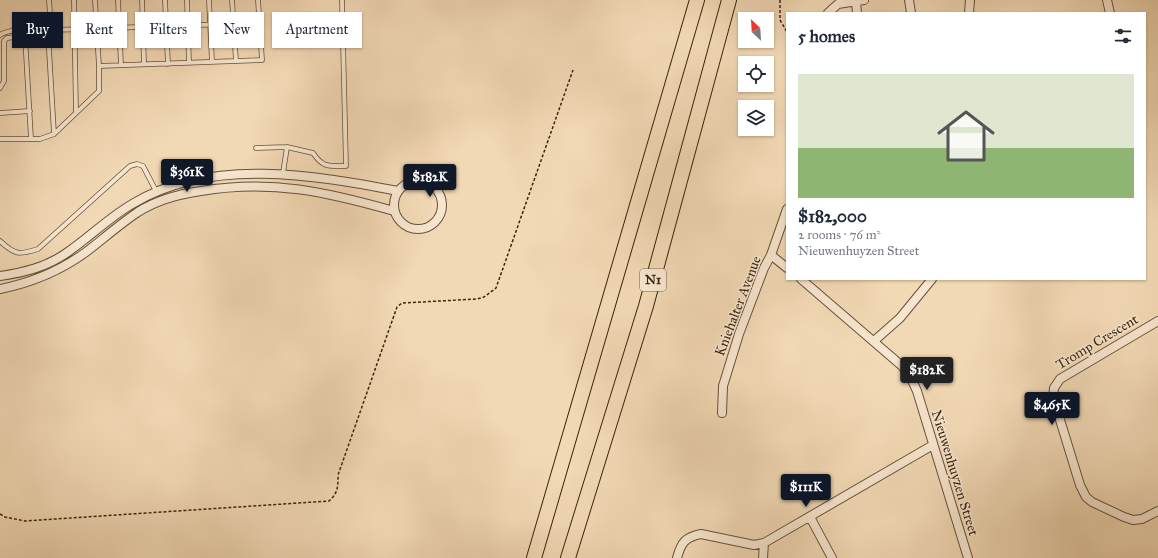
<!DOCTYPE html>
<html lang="en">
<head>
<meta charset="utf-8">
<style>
	:root { --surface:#fff; --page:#f2f2f3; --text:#1f2937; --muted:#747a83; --accent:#111827 }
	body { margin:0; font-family:"IM FELL Great Primer",serif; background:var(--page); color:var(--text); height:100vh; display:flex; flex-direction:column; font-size:15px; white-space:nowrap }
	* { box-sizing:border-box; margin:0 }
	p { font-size:13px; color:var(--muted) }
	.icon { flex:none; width:22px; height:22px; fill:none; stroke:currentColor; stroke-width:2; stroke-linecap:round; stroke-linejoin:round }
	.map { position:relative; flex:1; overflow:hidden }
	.side { position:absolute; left:786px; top:12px; width:360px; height:268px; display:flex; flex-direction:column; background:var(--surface); border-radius:0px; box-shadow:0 1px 3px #0004 }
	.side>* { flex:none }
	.guide { position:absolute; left:12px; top:12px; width:380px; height:36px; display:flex; gap:8px }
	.needle { width:26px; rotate:335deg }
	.fabs { position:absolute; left:738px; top:12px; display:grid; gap:8px }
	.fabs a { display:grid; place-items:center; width:36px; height:36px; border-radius:0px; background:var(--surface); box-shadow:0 1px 3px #0004; font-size:20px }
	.price { position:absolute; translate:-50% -34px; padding:0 9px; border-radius:4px; background:var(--accent); color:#fff; font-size:13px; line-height:26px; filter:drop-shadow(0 1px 2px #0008) }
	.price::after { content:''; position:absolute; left:50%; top:24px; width:12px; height:9px; margin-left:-6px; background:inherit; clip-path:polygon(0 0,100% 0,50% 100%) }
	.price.selected { background:#222; color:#fff }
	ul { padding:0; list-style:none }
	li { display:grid; align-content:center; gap:8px; height:212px; padding:0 12px }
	li span { display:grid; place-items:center; height:124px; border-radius:0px; color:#555 }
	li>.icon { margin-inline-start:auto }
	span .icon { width:72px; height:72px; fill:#fffc; stroke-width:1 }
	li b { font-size:17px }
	h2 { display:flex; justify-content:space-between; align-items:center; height:48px; padding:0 12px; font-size:17px }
	.pill { padding:0 14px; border-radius:0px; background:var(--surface); box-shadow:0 1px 3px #0004; font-size:14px; line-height:36px }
	.pill.selected { background:var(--accent); color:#fff }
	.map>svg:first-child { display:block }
</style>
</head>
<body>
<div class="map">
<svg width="1158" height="558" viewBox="0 0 1158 558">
	<rect width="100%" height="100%" fill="#f2d9b5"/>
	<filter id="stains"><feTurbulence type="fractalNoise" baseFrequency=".005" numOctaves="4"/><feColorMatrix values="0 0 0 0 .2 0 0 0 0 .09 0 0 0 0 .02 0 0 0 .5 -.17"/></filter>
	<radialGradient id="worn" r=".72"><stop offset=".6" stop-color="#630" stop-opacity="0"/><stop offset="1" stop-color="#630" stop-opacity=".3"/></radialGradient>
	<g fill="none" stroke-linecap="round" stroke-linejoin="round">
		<g stroke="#685138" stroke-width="5.5">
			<path id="lane" d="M49,0L51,28
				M74,0L76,113
				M95,0L99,66
				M118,0L121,65
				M142,0L144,64
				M165,0L168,64
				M187,0L189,63
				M209,0L212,62
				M232,0L236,61
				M53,30L259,23
				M48,33L54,134
				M0,35C6,30 47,25 53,30L48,33L7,38L4,41V81L0,88
				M25,36L31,139
				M0,113L30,111
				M0,139H40L54,134L99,91V66L262,60L258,0
				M287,147L313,153C323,168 329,166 346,166L342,0
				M256,148L287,147L283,173
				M0,241C15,255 19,255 38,249L130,166L137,164L143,166L156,191"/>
		</g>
		<g stroke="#685138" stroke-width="10">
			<path id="street" d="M909,0L911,13
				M1107,0L1110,13
				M856,1L857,13
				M828,13L838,4L864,0
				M969,13L970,0
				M394 205a24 24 0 1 1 48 0a24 24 0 1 1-48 0Z
				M771,255L787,268
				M0,276C23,273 46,267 65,254C89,238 109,217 134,203C211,157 314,175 398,191
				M801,279L902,366L909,374L917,391L968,558
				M0,289C30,283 60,271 86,252C103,239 120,224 138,212C157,200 179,194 201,191C271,179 327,192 394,211
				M1158,321L1060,379L1054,388L1053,397L1080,485L1086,497L1092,502L1124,517L1133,520L1142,519L1158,511
				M874,341L900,318L932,279
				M722,413L723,386L739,334L764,268L771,255L787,209
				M810,517L832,558
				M677,558C681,543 685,537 701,534L754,545L764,543L933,445
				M763,558L764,543"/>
		</g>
		<g stroke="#3a240f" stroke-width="16">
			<path id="highway" d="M534,558L697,0
				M568,558L646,306L729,0"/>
		</g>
		<path stroke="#3a240f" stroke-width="1.5" stroke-dasharray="3 2" stroke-linecap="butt" d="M780,0V20L787,32
			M0,514L5,517L25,521L329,501C338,493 338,487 338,475L397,307L402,303L477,299L484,297L496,288L573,70"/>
		<use href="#lane" stroke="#f7e6cf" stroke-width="4"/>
		<use href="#street" stroke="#f7e6cf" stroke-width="8"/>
		<use href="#highway" stroke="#f2d9b5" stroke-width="14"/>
	</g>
	<g text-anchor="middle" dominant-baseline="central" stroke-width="3" stroke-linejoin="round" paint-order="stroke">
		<rect fill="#f7e6cf" stroke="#735e49" stroke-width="1" x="640" y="269" width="26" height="22" rx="3"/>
		<g font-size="13" font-weight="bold" fill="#3a240f">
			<text x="653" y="280">N1</text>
		</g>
		<g font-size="14" fill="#3a240f" stroke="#f7e6cf">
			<text transform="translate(738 306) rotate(-69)">Kniehalter Avenue</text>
			<text transform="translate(1097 342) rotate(-31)">Tromp Crescent</text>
			<text transform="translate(955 473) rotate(73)">Nieuwenhuyzen Street</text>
		</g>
	</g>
	<rect width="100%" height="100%" filter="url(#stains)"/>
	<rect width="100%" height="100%" fill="url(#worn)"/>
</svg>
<div class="fabs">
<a><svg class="needle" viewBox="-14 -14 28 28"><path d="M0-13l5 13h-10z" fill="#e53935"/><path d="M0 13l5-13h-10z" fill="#747a83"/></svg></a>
<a><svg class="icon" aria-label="locate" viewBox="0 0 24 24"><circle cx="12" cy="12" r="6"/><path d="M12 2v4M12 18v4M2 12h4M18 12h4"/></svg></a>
<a><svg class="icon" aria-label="layers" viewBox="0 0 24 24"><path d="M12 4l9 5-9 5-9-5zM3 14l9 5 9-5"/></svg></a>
</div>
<b class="price" style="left:187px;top:193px">$361K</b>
<b class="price" style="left:430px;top:198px">$182K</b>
<b class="price selected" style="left:927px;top:391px">$182K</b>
<b class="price" style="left:1052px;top:426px">$465K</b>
<b class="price" style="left:806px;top:508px">$111K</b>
<div class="guide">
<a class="pill selected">Buy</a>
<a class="pill">Rent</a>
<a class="pill">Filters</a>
<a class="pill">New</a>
<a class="pill">Apartment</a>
</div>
<section class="side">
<h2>5 homes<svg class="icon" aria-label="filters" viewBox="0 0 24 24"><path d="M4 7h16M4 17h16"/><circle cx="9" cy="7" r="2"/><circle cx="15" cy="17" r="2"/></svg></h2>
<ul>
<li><span style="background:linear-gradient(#dfe7d0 60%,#8fb573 0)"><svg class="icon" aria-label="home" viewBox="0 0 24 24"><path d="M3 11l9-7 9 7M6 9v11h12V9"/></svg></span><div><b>$182,000</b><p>2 rooms · 76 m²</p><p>Nieuwenhuyzen Street</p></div></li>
</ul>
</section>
</div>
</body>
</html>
